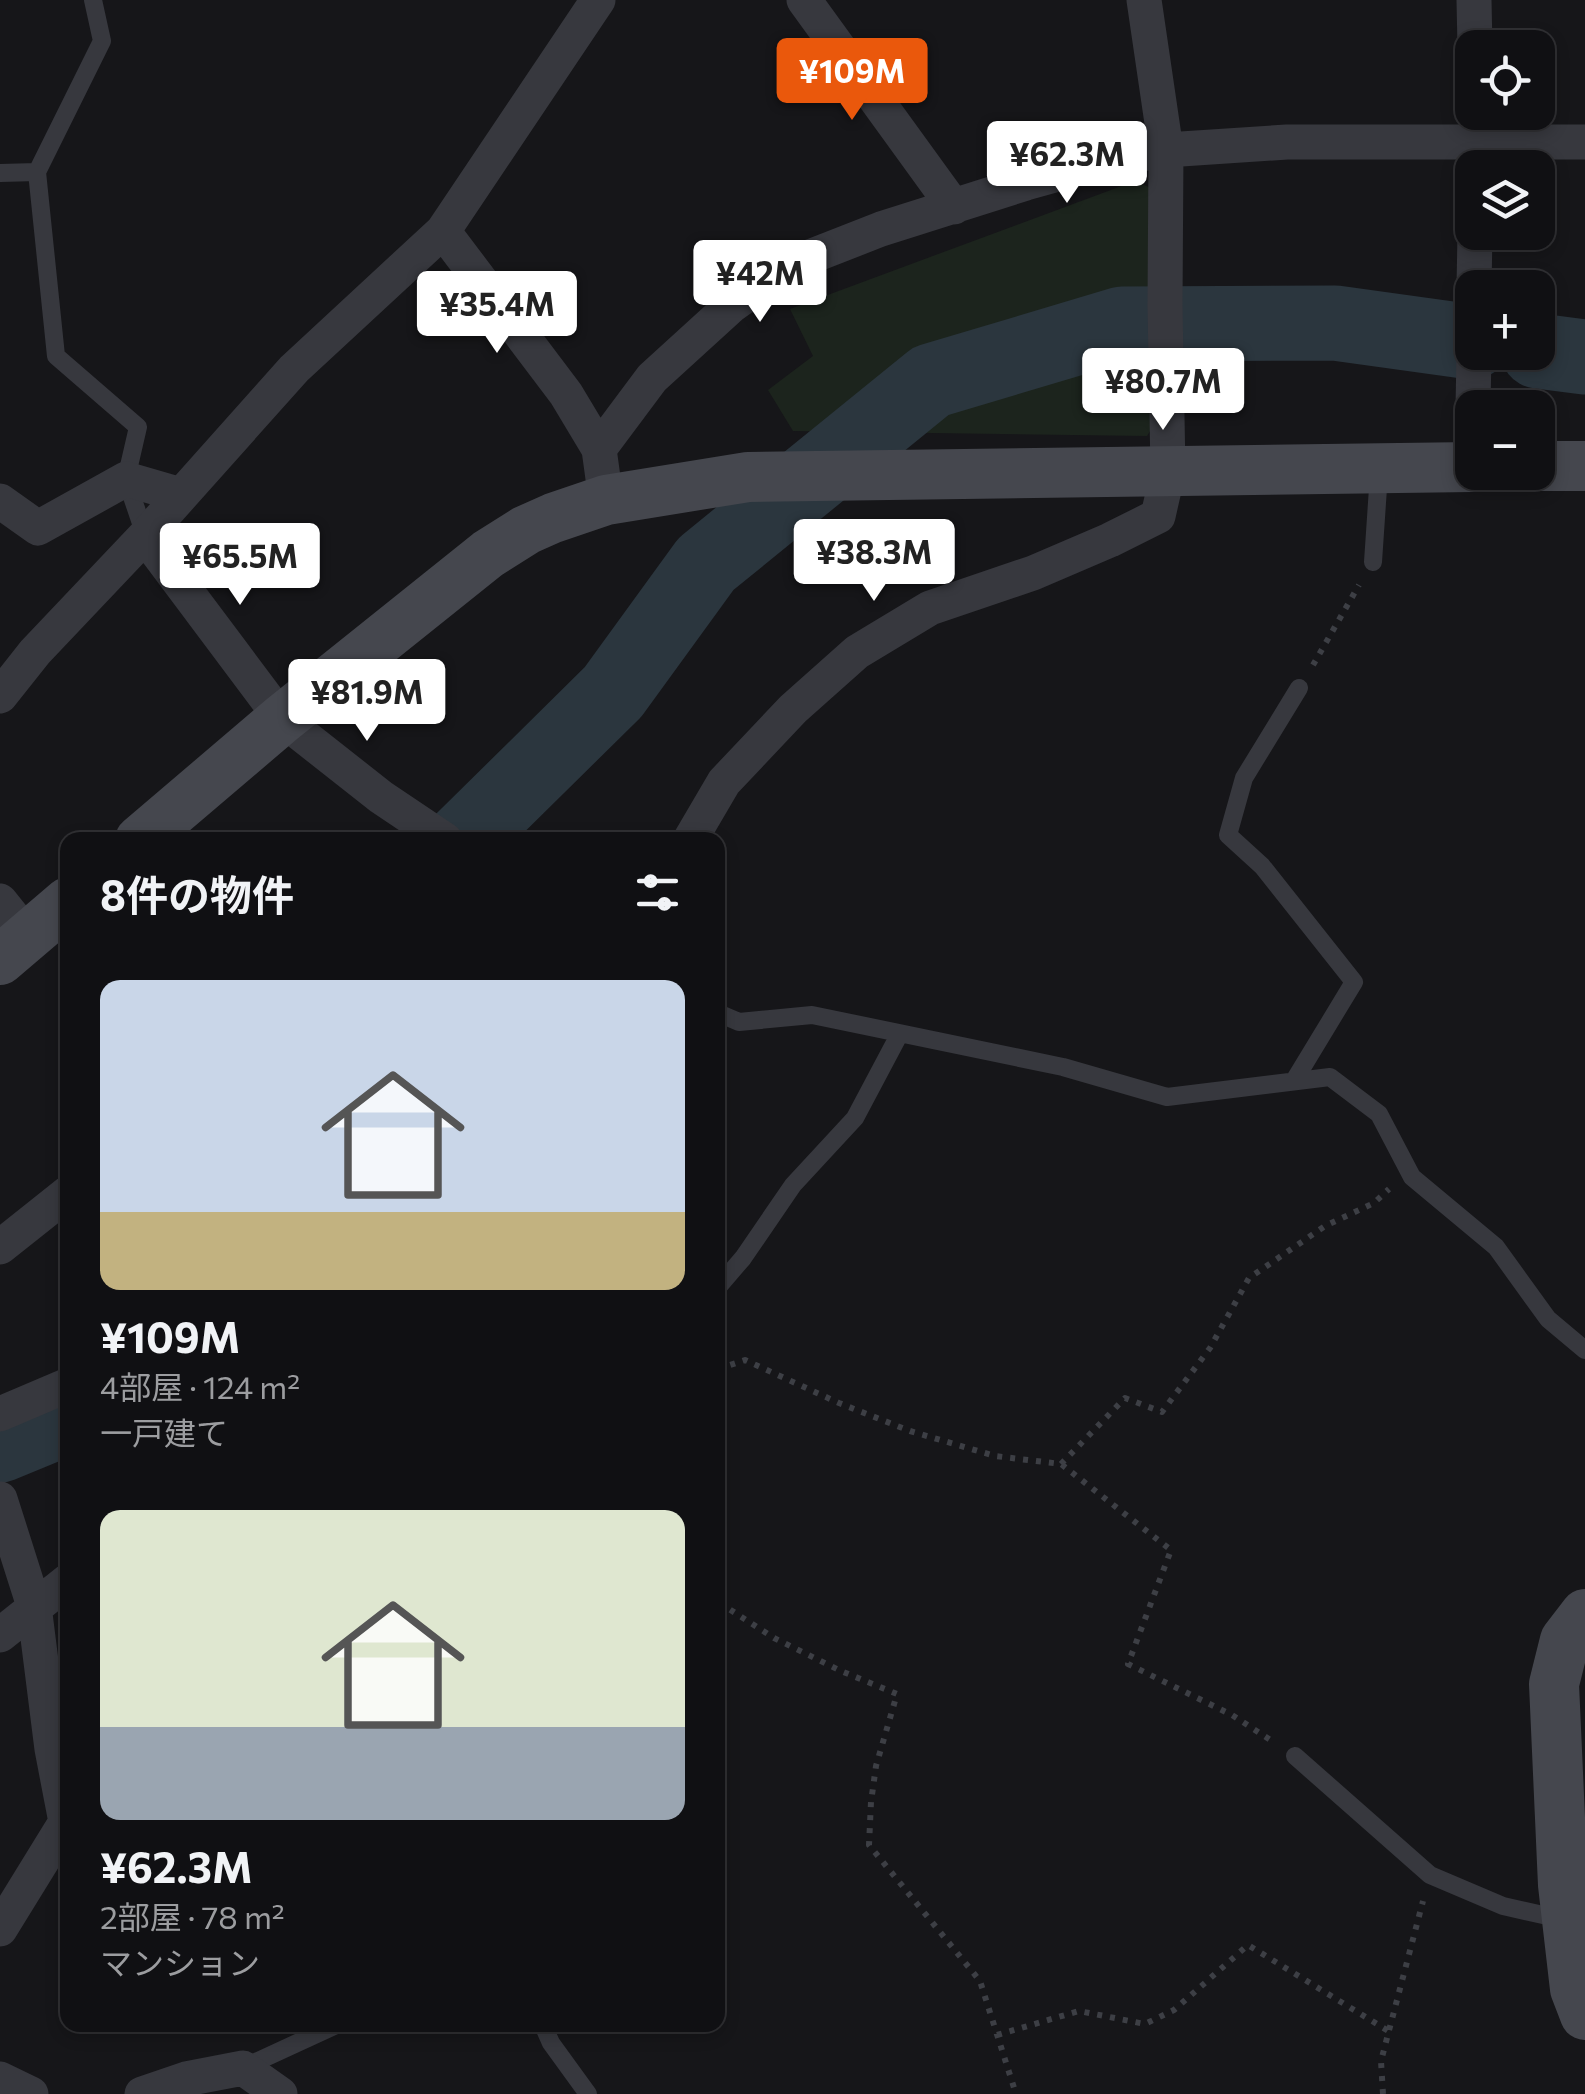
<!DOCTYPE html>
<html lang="ja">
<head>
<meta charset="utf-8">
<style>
	:root { --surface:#101013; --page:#19191c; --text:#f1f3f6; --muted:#9c9da0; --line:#303033; --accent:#ea580c }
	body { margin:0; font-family:Commissioner,"Noto Sans JP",sans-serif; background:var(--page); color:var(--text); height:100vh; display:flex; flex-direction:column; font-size:38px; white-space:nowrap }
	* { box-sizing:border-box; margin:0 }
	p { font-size:32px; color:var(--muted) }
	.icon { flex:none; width:55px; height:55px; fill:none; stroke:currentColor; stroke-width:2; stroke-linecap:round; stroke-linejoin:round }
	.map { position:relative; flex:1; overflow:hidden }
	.panel { position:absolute; left:60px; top:832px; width:665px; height:1200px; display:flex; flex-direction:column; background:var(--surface); border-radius:20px; box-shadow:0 5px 15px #0003,0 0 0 2px var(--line) }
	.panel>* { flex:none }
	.fabs { position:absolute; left:1455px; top:30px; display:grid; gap:20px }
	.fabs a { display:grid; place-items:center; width:100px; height:100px; border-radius:20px; background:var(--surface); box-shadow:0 5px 15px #0003,0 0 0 2px var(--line); font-size:50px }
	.price { position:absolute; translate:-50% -85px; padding:0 22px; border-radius:10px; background:#fff; color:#222; font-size:32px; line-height:65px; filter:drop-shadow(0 2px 5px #0008) }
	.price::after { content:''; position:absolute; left:50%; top:60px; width:30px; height:22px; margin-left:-15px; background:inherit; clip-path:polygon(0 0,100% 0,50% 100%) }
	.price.selected { background:var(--accent); color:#fff }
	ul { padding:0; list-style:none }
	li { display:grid; align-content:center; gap:20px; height:530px; padding:0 40px }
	li span { display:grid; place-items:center; height:310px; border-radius:20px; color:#555 }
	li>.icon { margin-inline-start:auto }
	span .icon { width:180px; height:180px; fill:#fffc; stroke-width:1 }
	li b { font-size:42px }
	h2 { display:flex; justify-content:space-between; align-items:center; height:120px; padding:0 40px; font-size:42px }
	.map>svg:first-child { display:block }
</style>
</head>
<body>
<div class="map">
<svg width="1585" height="2094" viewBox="0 0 1585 2094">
	<rect width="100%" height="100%" fill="#161619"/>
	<path fill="#1c241d" d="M1135,181L1153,189L1152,428L1147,436L793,431L768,390L813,356L790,309Z"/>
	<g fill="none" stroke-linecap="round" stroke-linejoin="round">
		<path stroke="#2b363e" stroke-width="75" d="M1538,351L1585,357
			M463,840L613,692L706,564L931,381L1122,324L1335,323L1472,342
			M0,1445L68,1417"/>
		<path stroke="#3d3f45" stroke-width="6" stroke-dasharray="5 8" stroke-linecap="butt" d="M1313,665L1359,585
			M718,1369L745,1360L839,1403L910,1431L995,1456L1061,1464L1171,1550L1128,1664L1232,1715L1272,1741
			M1061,1464L1125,1398L1162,1412L1210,1348L1249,1278L1325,1226L1374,1203L1389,1189
			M718,1608L726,1607L774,1638L841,1671L897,1694L876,1766L871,1802L869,1845L980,1981L1016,2094
			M997,2035L1079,2011L1145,2024L1174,2010L1248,1945L1390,2032
			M1383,2094L1381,2061L1423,1901"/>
		<path stroke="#37383e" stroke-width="18" d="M93,0L102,41L37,172L56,356L138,427L126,479L145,535
			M0,173L37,172
			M1373,562L1379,473
			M718,1013L739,1022L812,1015L1063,1067L1167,1097L1330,1077L1379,1114L1412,1177L1496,1247L1548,1319L1585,1350
			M1294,1081L1354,982L1262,866L1228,835L1244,778L1299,688
			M718,1287L743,1258L793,1185L855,1118L899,1035
			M1295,1756L1430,1875L1503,1906L1561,1919
			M543,2025L551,2043L588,2094
			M243,2068L336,2025"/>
		<path stroke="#37383e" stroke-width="35" d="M804,0L954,207
			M1474,0L1475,48
			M443,231L566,394L599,449
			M1474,288L1475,232
			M1473,408L1474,352
			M606,500L599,449L652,378L731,306L789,265L881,229L1026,183L1116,158L1166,150L1287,142H1585
			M0,501L38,528L126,479L181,495
			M145,536L282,719L381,797L445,840
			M0,696L35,652L145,536L294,369L443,231L598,0
			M690,840L724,782L793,709L857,652L930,608L1033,573L1110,540L1158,516L1168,472L1165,305L1166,150L1144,0
			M0,901L28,936
			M0,1247L68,1193
			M0,1414L68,1385
			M0,1499L34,1606L52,1749L66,1822L0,1929
			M0,1635L68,1581
			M0,2079L31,2094
			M142,2094L186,2079L243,2068L280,2094"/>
		<path stroke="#45474e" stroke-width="50" d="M1538,466H1585
			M140,840L282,719L488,554L526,530L553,518L606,500L748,477L1472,467
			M0,960L68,902
			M1585,1614L1565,1640L1554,1684L1563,1885L1575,1989L1585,2015"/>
	</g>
</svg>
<div class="fabs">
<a><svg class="icon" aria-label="locate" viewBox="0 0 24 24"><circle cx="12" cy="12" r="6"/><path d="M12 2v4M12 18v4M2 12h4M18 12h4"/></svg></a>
<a><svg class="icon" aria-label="layers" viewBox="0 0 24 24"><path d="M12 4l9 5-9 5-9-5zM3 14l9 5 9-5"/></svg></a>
<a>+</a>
<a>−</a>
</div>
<b class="price selected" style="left:852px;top:123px">¥109M</b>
<b class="price" style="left:1067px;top:206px">¥62.3M</b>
<b class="price" style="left:760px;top:325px">¥42M</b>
<b class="price" style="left:497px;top:356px">¥35.4M</b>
<b class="price" style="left:1163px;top:433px">¥80.7M</b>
<b class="price" style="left:874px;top:604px">¥38.3M</b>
<b class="price" style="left:240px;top:608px">¥65.5M</b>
<b class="price" style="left:367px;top:744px">¥81.9M</b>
<section class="panel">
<h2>8件の物件<svg class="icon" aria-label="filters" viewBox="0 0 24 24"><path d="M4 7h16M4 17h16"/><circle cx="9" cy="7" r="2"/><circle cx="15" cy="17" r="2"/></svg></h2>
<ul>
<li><span style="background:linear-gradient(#c9d6e8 75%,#c2b280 0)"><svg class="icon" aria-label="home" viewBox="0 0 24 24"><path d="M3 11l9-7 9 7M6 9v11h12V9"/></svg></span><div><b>¥109M</b><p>4部屋 · 124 m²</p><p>一戸建て</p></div></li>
<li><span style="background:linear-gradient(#dfe7d0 70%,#9aa5b1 0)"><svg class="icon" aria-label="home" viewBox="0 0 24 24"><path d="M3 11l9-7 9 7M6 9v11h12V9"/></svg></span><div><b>¥62.3M</b><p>2部屋 · 78 m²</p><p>マンション</p></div></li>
</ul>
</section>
</div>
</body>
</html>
